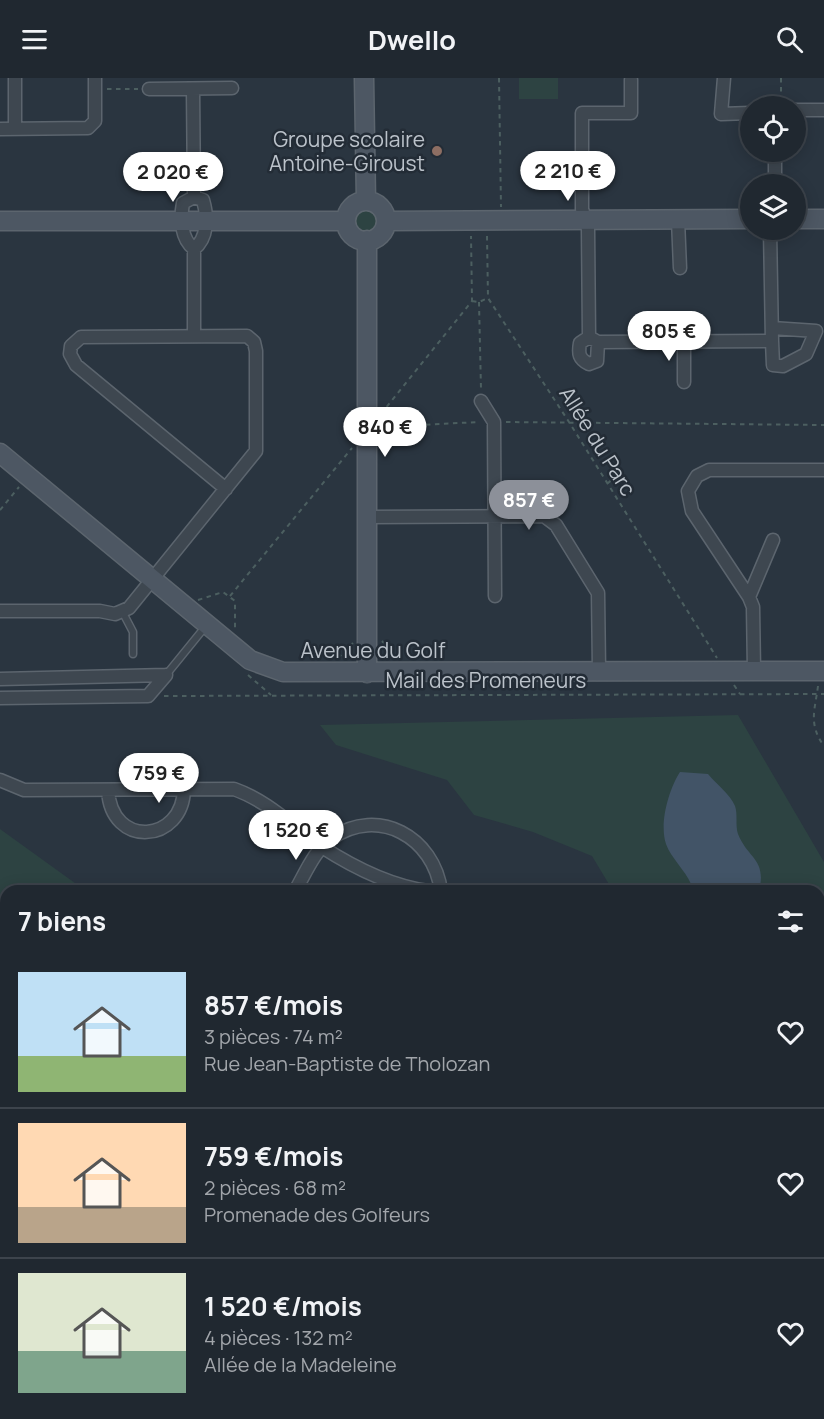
<!DOCTYPE html>
<html lang="fr">
<head>
<meta charset="utf-8">
<style>
	:root { --surface:#202830; --page:#283038; --text:#f1f3f6; --muted:#a2a6ab; --line:#3d444c; --accent:#8c9099 }
	body { margin:0; font-family:Manrope,sans-serif; background:var(--page); color:var(--text); height:100vh; display:flex; flex-direction:column; font-size:22px; white-space:nowrap }
	* { box-sizing:border-box; margin:0 }
	p { font-size:20px; color:var(--muted) }
	.icon { flex:none; width:33px; height:33px; fill:none; stroke:currentColor; stroke-width:2; stroke-linecap:round; stroke-linejoin:round }
	.map { position:relative; flex:1; overflow:hidden }
	.side { position:absolute; left:0px; top:807px; width:825px; height:534px; display:flex; flex-direction:column; background:var(--surface); border-radius:18px 18px 0 0; box-shadow:0 3px 15px #0003,0 0 0 2px var(--line) }
	.side>* { flex:none }
	.fabs { position:absolute; left:740px; top:18px; display:grid; gap:12px }
	.fabs a { display:grid; place-items:center; width:66px; height:66px; border-radius:50%; background:var(--surface); box-shadow:0 3px 15px #0003,0 0 0 2px var(--line); font-size:30px }
	.price { position:absolute; translate:-50% -51px; padding:0 14px; border-radius:21px; background:#fff; color:#222; font-size:20px; line-height:39px; filter:drop-shadow(0 2px 3px #0008) }
	.price::after { content:''; position:absolute; left:50%; top:36px; width:18px; height:14px; margin-left:-9px; background:inherit; clip-path:polygon(0 0,100% 0,50% 100%) }
	.price.selected { background:var(--accent); color:#fff }
	ul { padding:0; list-style:none }
	li { display:flex; align-items:center; gap:18px; height:150px; padding:0 18px }
	li+li { border-top:2px solid var(--line) }
	li span { display:grid; place-items:center; flex:none; width:168px; height:120px; border-radius:0px; color:#555 }
	li>.icon { margin-inline-start:auto }
	span .icon { width:72px; height:72px; fill:#fffc; stroke-width:1 }
	li b { font-size:26px }
	h2 { display:flex; justify-content:space-between; align-items:center; height:72px; padding:0 18px; font-size:26px }
	header { display:flex; justify-content:space-between; align-items:center; height:78px; padding:0 18px; background:var(--surface); font-size:27px; font-weight:700 }
	.map>svg:first-child { display:block }
</style>
</head>
<body>
<header><svg class="icon" aria-label="menu" viewBox="0 0 24 24"><path d="M4 6h16M4 12h16M4 18h16"/></svg>Dwello<svg class="icon" aria-label="search" viewBox="0 0 24 24"><circle cx="10" cy="10" r="6"/><path d="M15 15l6 6"/></svg></header>
<div class="map">
<svg width="824" height="1341" viewBox="0 0 824 1341">
	<rect width="100%" height="100%" fill="#2a3540"/>
	<path fill="#2d4342" d="M519,0H558V21H519Z
		M353 142a13 13 0 1 1 26 0a13 13 0 1 1-26 0Z
		M738,637L824,784V922L819,939V813H613L592,778L533,754L474,737L447,702L336,667L320,647Z
		M0,751L86,813H6V964L0,947Z
		M0,1219L6,1223V1335H550L559,1341H0Z
		M660,1335H799V1341H650Z"/>
	<path fill="#425467" d="M680,694L708,696C716,706 730,716 735,728C738,736 735,747 738,756C748,781 767,781 759,813H689L691,806C685,792 671,780 666,766C659,745 669,711 680,694Z"/>
	<g fill="none" stroke-linecap="round" stroke-linejoin="round">
		<g stroke="#5c656e" stroke-width="9">
			<path id="lane" d="M122,533L133,554V576
				M166,597L205,549"/>
		</g>
		<g stroke="#5c656e" stroke-width="15">
			<path id="street" d="M15,0V51
				M724,0L721,36L750,35
				M631,2V35H582V131L588,151L589,259L598,264L772,263L770,152
				M149,11L232,10
				M193,11L194,119
				M795,32H824
				M0,51L88,50L95,43V0
				M775,106V74
				M194,119L203,122C208,139 208,160 194,171C181,161 180,141 183,125Z
				M678,142L680,190
				M772,250L816,253L806,276L783,288L773,287L772,263
				M194,258V171
				M589,259L580,265C578,276 579,281 589,286L597,283L598,264
				M684,304V263
				M481,323L494,344L495,518
				M368,439L544,438L556,447L598,515L599,592
				M749,519L773,462
				M0,533H100L115,536L129,530L256,373V273L254,264L247,258L81,259L71,268L70,276L76,287L226,411
				M754,593L753,529L749,519L692,433L688,413L697,398L709,392H824
				M0,601L166,597
				M0,620L148,618L166,597
				M0,702L24,712L234,711C268,723 293,749 322,769C353,789 391,808 428,813
				M108,712C111,771 183,765 184,711
				M295,813C305,796 315,771 332,760C378,728 434,759 441,813
				M0,1100L6,1109"/>
		</g>
		<g stroke="#5c656e" stroke-width="21">
			<path id="secondary" d="M364,0L366,123
				M346 143a20 20 0 1 1 40 0a20 20 0 1 1-40 0Z
				M795,141H824
				M0,143H346
				M386,143L750,141
				M0,375L250,582L283,594L824,593
				M367,595V162"/>
		</g>
		<path stroke="#4c5f60" stroke-width="2" stroke-dasharray="4.5 4.5" stroke-linecap="butt" d="M499,0L501,129
			M781,0V28
			M107,11H138
			M487,158L488,220L569,344L717,580
			M472,223L479,224L488,220
			M479,224L481,311
			M381,336L472,223L471,158
			M506,344L824,347
			M381,349L479,344
			M608,405L614,400
			M0,432L19,409
			M230,518L352,370
			M198,522L223,514L235,523V553
			M382,563L396,579
			M338,580L353,565
			M248,597L271,617
			M734,607L740,616
			M818,608C815,632 808,646 824,668
			M164,618L824,616
			M819,1261L824,1190
			M813,1341L814,1335"/>
		<use href="#lane" stroke="#3e4750" stroke-width="6"/>
		<use href="#street" stroke="#3e4750" stroke-width="12"/>
		<use href="#secondary" stroke="#4d5763" stroke-width="18"/>
	</g>
	<circle fill="#8d6e63" stroke="#232c36" stroke-width="2" cx="437" cy="73" r="6"/>
	<g text-anchor="middle" dominant-baseline="central" stroke-width="5" stroke-linejoin="round" paint-order="stroke">
		<g font-size="21" fill="#bbc2ca" stroke="#232c36" text-anchor="end">
			<text x="425" y="61">Groupe scolaire<tspan x="425" dy="24">Antoine-Giroust</tspan></text>
		</g>
		<g font-size="21" fill="#bbc2ca" stroke="#232c36">
			<text transform="translate(598 363) rotate(58)">Allée du Parc</text>
			<text x="373" y="572">Avenue du Golf</text>
			<text x="486" y="602">Mail des Promeneurs</text>
		</g>
	</g>
</svg>
<div class="fabs">
<a><svg class="icon" aria-label="locate" viewBox="0 0 24 24"><circle cx="12" cy="12" r="6"/><path d="M12 2v4M12 18v4M2 12h4M18 12h4"/></svg></a>
<a><svg class="icon" aria-label="layers" viewBox="0 0 24 24"><path d="M12 4l9 5-9 5-9-5zM3 14l9 5 9-5"/></svg></a>
</div>
<b class="price" style="left:568px;top:124px">2 210 €</b>
<b class="price" style="left:173px;top:125px">2 020 €</b>
<b class="price" style="left:669px;top:284px">805 €</b>
<b class="price" style="left:385px;top:380px">840 €</b>
<b class="price selected" style="left:529px;top:453px">857 €</b>
<b class="price" style="left:159px;top:726px">759 €</b>
<b class="price" style="left:296px;top:783px">1 520 €</b>
<section class="side">
<h2>7 biens<svg class="icon" aria-label="filters" viewBox="0 0 24 24"><path d="M4 7h16M4 17h16"/><circle cx="9" cy="7" r="2"/><circle cx="15" cy="17" r="2"/></svg></h2>
<ul>
<li><span style="background:linear-gradient(#bfe0f5 70%,#8fb573 0)"><svg class="icon" aria-label="home" viewBox="0 0 24 24"><path d="M3 11l9-7 9 7M6 9v11h12V9"/></svg></span><div><b>857 €/mois</b><p>3 pièces · 74 m²</p><p>Rue Jean-Baptiste de Tholozan</p></div><svg class="icon" aria-label="heart" viewBox="0 0 24 24"><path d="M12 20l-8-8c-3-5 5-10 8-4 3-6 11-1 8 4z"/></svg></li>
<li><span style="background:linear-gradient(#ffd9b3 70%,#b9a48a 0)"><svg class="icon" aria-label="home" viewBox="0 0 24 24"><path d="M3 11l9-7 9 7M6 9v11h12V9"/></svg></span><div><b>759 €/mois</b><p>2 pièces · 68 m²</p><p>Promenade des Golfeurs</p></div><svg class="icon" aria-label="heart" viewBox="0 0 24 24"><path d="M12 20l-8-8c-3-5 5-10 8-4 3-6 11-1 8 4z"/></svg></li>
<li><span style="background:linear-gradient(#dfe7d0 65%,#7fa58c 0)"><svg class="icon" aria-label="home" viewBox="0 0 24 24"><path d="M3 11l9-7 9 7M6 9v11h12V9"/></svg></span><div><b>1 520 €/mois</b><p>4 pièces · 132 m²</p><p>Allée de la Madeleine</p></div><svg class="icon" aria-label="heart" viewBox="0 0 24 24"><path d="M12 20l-8-8c-3-5 5-10 8-4 3-6 11-1 8 4z"/></svg></li>
</ul>
</section>
</div>
</body>
</html>
